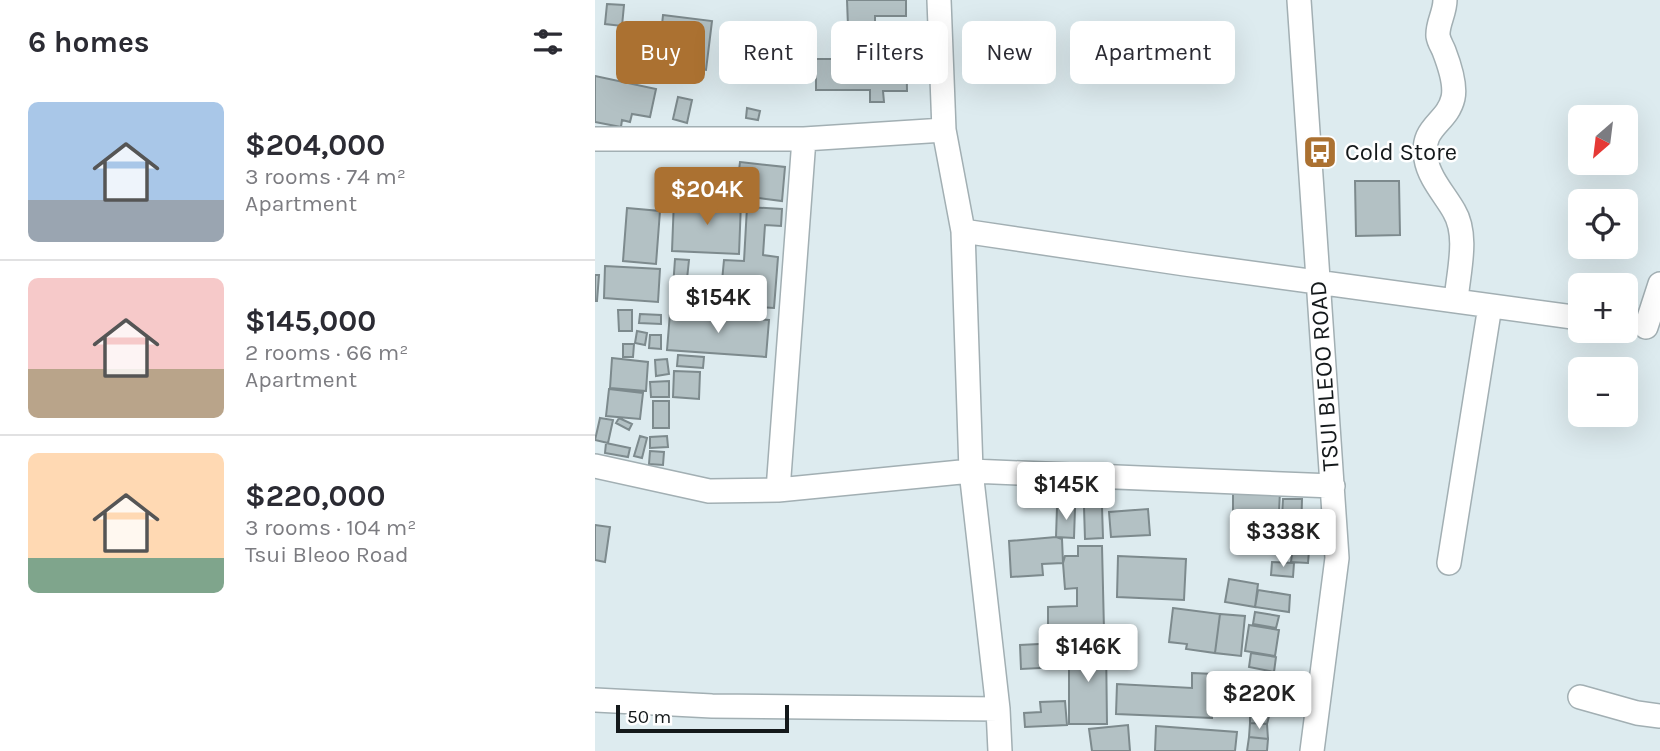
<!DOCTYPE html>
<html lang="en">
<head>
<meta charset="utf-8">
<style>
	:root { --surface:#fff; --page:#f7f7f7; --text:#2b2b33; --muted:#7c7c81; --line:#e1e1e2; --accent:#ab7131 }
	body { margin:0; font-family:Karla,sans-serif; background:var(--page); color:var(--text); height:100vh; display:flex; flex-direction:column; font-size:26px; white-space:nowrap }
	* { box-sizing:border-box; margin:0 }
	p { font-size:23px; color:var(--muted) }
	.icon { flex:none; width:38px; height:38px; fill:none; stroke:currentColor; stroke-width:2; stroke-linecap:round; stroke-linejoin:round }
	.map { position:relative; flex:1; overflow:hidden }
	.drawer { display:flex; flex-direction:column; background:var(--surface); width:595px }
	.drawer>* { flex:none }
	.banner { position:absolute; left:21px; top:21px; width:665px; height:63px; display:flex; gap:14px }
	.needle { width:46px; rotate:208deg }
	.tools { position:absolute; left:973px; top:105px; display:grid; gap:14px }
	.tools a { display:grid; place-items:center; width:70px; height:70px; border-radius:10px; background:var(--surface); box-shadow:0 7px 28px #0002; font-size:35px }
	.scale { position:absolute; left:21px; bottom:18px; width:173px; box-sizing:border-box; padding-left:7px; border:4px solid #14191b; border-top:0; font-size:19px; line-height:24px; white-space:nowrap; color:#14191b; -webkit-text-stroke:5px #fff; paint-order:stroke }
	.price { position:absolute; translate:-50% -60px; padding:0 16px; border-radius:7px; background:#fff; color:#222; font-size:23px; line-height:46px; filter:drop-shadow(0 2px 4px #0008) }
	.price::after { content:''; position:absolute; left:50%; top:42px; width:21px; height:16px; margin-left:-10px; background:inherit; clip-path:polygon(0 0,100% 0,50% 100%) }
	.price.active { background:var(--accent); color:#fff }
	ul { padding:0; list-style:none }
	li { display:flex; align-items:center; gap:21px; height:175px; padding:0 28px }
	li+li { border-top:2px solid var(--line) }
	li span { display:grid; place-items:center; flex:none; width:196px; height:140px; border-radius:10px; color:#555 }
	li>.icon { margin-inline-start:auto }
	span .icon { width:84px; height:84px; fill:#fffc; stroke-width:1 }
	li b { font-size:30px }
	h2 { display:flex; justify-content:space-between; align-items:center; height:84px; padding:0 28px; font-size:30px }
	.tag { padding:0 24px; border-radius:10px; background:var(--surface); box-shadow:0 7px 28px #0002; font-size:24px; line-height:63px }
	.tag.active { background:var(--accent); color:#fff }
	main { display:flex; flex:1; min-height:0 }
	.map>svg:first-child { display:block }
</style>
</head>
<body>
<main>
<section class="drawer">
<h2>6 homes<svg class="icon" aria-label="filters" viewBox="0 0 24 24"><path d="M4 7h16M4 17h16"/><circle cx="9" cy="7" r="2"/><circle cx="15" cy="17" r="2"/></svg></h2>
<ul>
<li><span style="background:linear-gradient(#a9c7e8 70%,#9aa5b1 0)"><svg class="icon" aria-label="home" viewBox="0 0 24 24"><path d="M3 11l9-7 9 7M6 9v11h12V9"/></svg></span><div><b>$204,000</b><p>3 rooms · 74 m²</p><p>Apartment</p></div></li>
<li><span style="background:linear-gradient(#f6c9c9 65%,#b9a48a 0)"><svg class="icon" aria-label="home" viewBox="0 0 24 24"><path d="M3 11l9-7 9 7M6 9v11h12V9"/></svg></span><div><b>$145,000</b><p>2 rooms · 66 m²</p><p>Apartment</p></div></li>
<li><span style="background:linear-gradient(#ffd9b3 75%,#7fa58c 0)"><svg class="icon" aria-label="home" viewBox="0 0 24 24"><path d="M3 11l9-7 9 7M6 9v11h12V9"/></svg></span><div><b>$220,000</b><p>3 rooms · 104 m²</p><p>Tsui Bleoo Road</p></div></li>
</ul>
</section>
<div class="map">
<svg width="1065" height="751" viewBox="0 0 1065 751">
	<rect width="100%" height="100%" fill="#ddebef"/>
	<path fill="#b3c1c4" stroke="#7d8a8d" stroke-width="2" d="M252,0H311V16H280V25L253,26Z
		M12,4L29,5L27,26L10,24Z
		M68,15L117,21L111,70L63,64Z
		M270,31H311L312,91H288L289,102H275V90H221V59H242V68H270Z
		M0,76L61,89L55,117L37,114L35,122L27,120L26,127L0,122Z
		M83,97L97,100L92,123L78,119Z
		M152,108L165,111L163,120L151,118Z
		M145,162L190,167L187,201L141,195Z
		M760,181H804L805,235L761,236Z
		M79,199L146,202L144,254L77,251Z
		M152,207L187,209L186,226L170,225L168,255L183,257L179,308L160,307L159,315L118,311L119,305L77,302L80,259L94,260L92,279L127,281L129,260L149,261Z
		M32,208L65,211L61,264L28,261Z
		M10,266L65,269L63,302L9,298Z
		M0,275H4L2,301H0Z
		M23,310H37V331H24Z
		M75,313L174,320L171,357L72,350Z
		M45,314L66,315V324L44,323Z
		M42,331L52,333L50,345L40,343Z
		M55,335H66V349L54,348Z
		M28,344H39L38,357H28Z
		M83,355L109,357L108,368L82,366Z
		M17,358L53,362L51,391L15,388Z
		M72,359L74,374L61,376L60,360Z
		M79,371L105,372L104,399L78,397Z
		M74,381V397H56L55,382Z
		M14,389L48,393L45,419L11,416Z
		M58,401H74V428H58Z
		M5,418L18,420L13,443L0,440Z
		M24,418L37,424L34,430L21,423Z
		M45,436L52,438L47,458L39,456Z
		M72,436L73,447L55,448V437Z
		M11,443L35,448L33,457L10,453Z
		M55,451L69,452L68,465L54,464Z
		M638,489L685,491L684,512L638,510Z
		M688,499H707L706,537L686,536Z
		M462,507L480,508L479,538L461,537Z
		M489,507H507L508,538L490,539Z
		M553,509L555,535L516,537L514,512Z
		M670,514H682V526L669,525Z
		M0,525L15,527L10,562L0,560Z
		M461,537L467,539L468,563L447,564L448,575L416,577L414,541Z
		M699,537L715,539L713,563L696,562Z
		M483,546H507L509,630L453,631V607L482,606V588L470,589L468,563L470,556H483Z
		M523,556L591,559L589,600L522,597Z
		M677,562L699,563L698,577L676,575Z
		M634,579L663,584L660,607L630,602Z
		M663,590L695,595L694,612L660,607Z
		M578,608L625,614L620,653L591,649L592,644L574,642Z
		M660,612L684,616L681,628L658,624Z
		M625,614L650,616L646,656L620,653Z
		M654,625L684,630L680,656L650,651Z
		M464,643L465,667L426,669L425,645Z
		M474,643H511L512,724H474Z
		M656,653L681,657L679,672L654,667Z
		M597,673L619,674L617,718L521,714L522,684L597,688Z
		M470,701L472,725L430,727L429,713L446,712L445,702Z
		M655,701L677,705L672,724L655,723Z
		M655,723L672,724L673,739L654,737Z
		M533,725L535,751H497L494,729Z
		M561,726L642,732L640,751H560Z
		M654,737L673,739L672,751H652Z"/>
	<g fill="none" stroke-linecap="round" stroke-linejoin="round">
		<g stroke="#a2afb3" stroke-width="26">
			<path id="minor" d="M344,0L349,130L368,231L376,471L403,709L405,751
				M704,0L742,558L717,751
				M850,0C850,13 842,24 843,36C844,42 847,46 849,51C854,64 861,85 858,98C852,124 825,126 831,159C834,178 850,195 859,211C874,236 863,273 861,301
				M0,139H209L349,130
				M368,231L590,264L985,318
				M1051,327L1065,284
				M0,466L114,491L183,490L376,471L738,486
				M183,490L209,139
				M854,563L895,306
				M985,697L1042,713L1065,716
				M0,700L117,706L403,709"/>
		</g>
		<use href="#minor" stroke="#fff" stroke-width="23"/>
	</g>
	<defs>
		<g id="bus-square" transform="scale(1.75)"><rect x="-9" y="-9" width="18" height="18" rx="4" fill="#ab7131" stroke="#fff"/><path d="M-5-6H5V4H4V6H2V4H-2V6H-4V4H-5ZM-3.5-4V0h7V-4ZM-3.5 1.2v1.5H-2V1.2ZM2 1.2v1.5H3.5V1.2Z" fill="#fff"/></g>
	</defs>
	<g fill-rule="evenodd">
		<use href="#bus-square" x="725" y="152"/>
	</g>
	<g text-anchor="middle" dominant-baseline="central" stroke-width="5" stroke-linejoin="round" paint-order="stroke">
		<g font-size="24" fill="#14191b" stroke="#fff" text-anchor="start">
			<text x="750" y="152">Cold Store</text>
		</g>
		<g font-size="24" fill="#14191b" stroke="#fff">
			<text transform="translate(729 376) rotate(-94)">TSUI BLEOO ROAD</text>
		</g>
	</g>
</svg>
<div class="tools">
<a><svg class="needle" viewBox="-14 -14 28 28"><path d="M0-13l5 13h-10z" fill="#e53935"/><path d="M0 13l5-13h-10z" fill="#7c7c81"/></svg></a>
<a><svg class="icon" aria-label="locate" viewBox="0 0 24 24"><circle cx="12" cy="12" r="6"/><path d="M12 2v4M12 18v4M2 12h4M18 12h4"/></svg></a>
<a>+</a>
<a>−</a>
</div>
<div class="scale">50 m</div>
<b class="price active" style="left:112px;top:227px">$204K</b>
<b class="price" style="left:123px;top:335px">$154K</b>
<b class="price" style="left:471px;top:522px">$145K</b>
<b class="price" style="left:688px;top:569px">$338K</b>
<b class="price" style="left:493px;top:684px">$146K</b>
<b class="price" style="left:664px;top:731px">$220K</b>
<div class="banner">
<a class="tag active">Buy</a>
<a class="tag">Rent</a>
<a class="tag">Filters</a>
<a class="tag">New</a>
<a class="tag">Apartment</a>
</div>
</div>
</main>
</body>
</html>
